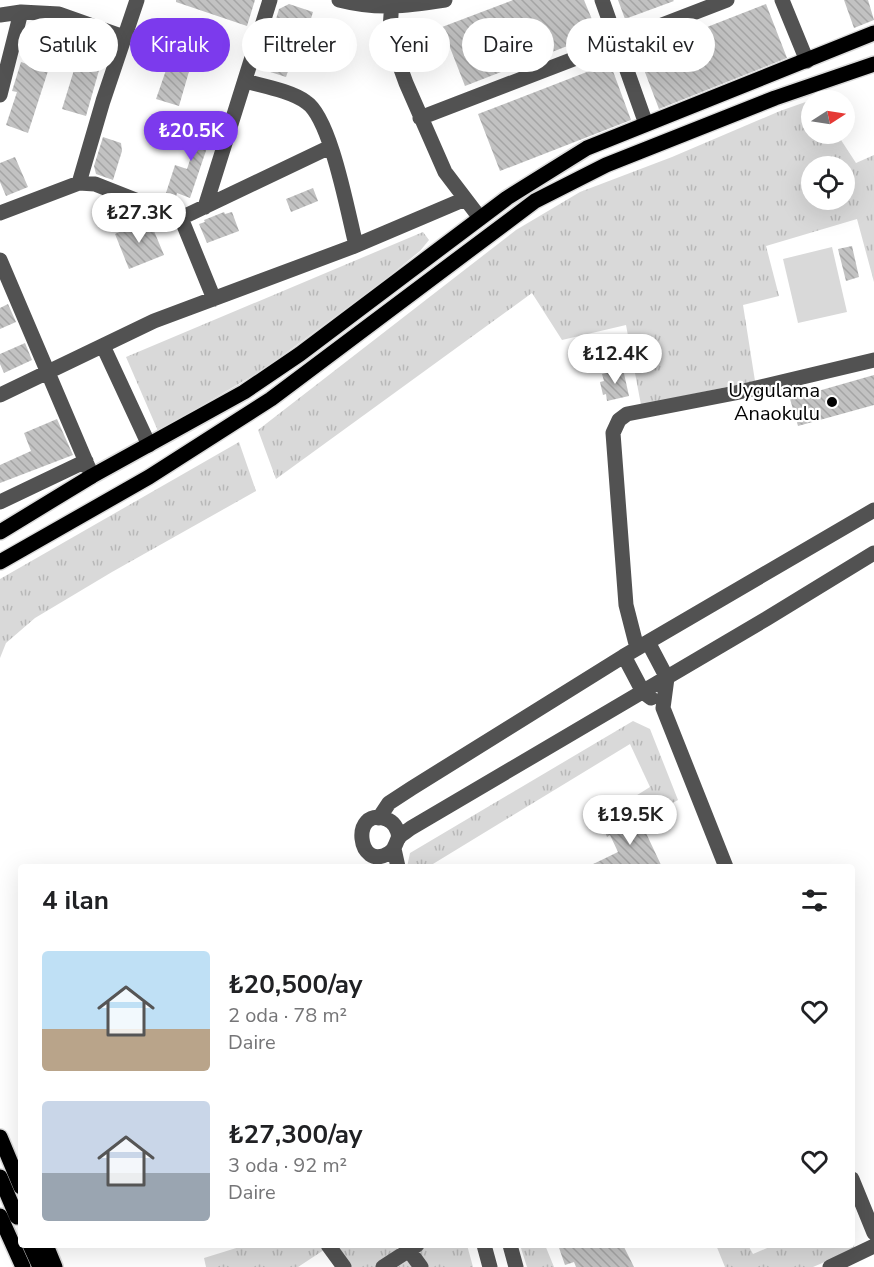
<!DOCTYPE html>
<html lang="tr">
<head>
<meta charset="utf-8">
<style>
	:root { --surface:#fff; --page:#f6f6f6; --text:#202124; --muted:#757577; --accent:#7c3aed }
	body { margin:0; font-family:"Nunito Sans",sans-serif; background:var(--page); color:var(--text); height:100vh; display:flex; flex-direction:column; font-size:22px; white-space:nowrap }
	* { box-sizing:border-box; margin:0 }
	p { font-size:20px; color:var(--muted) }
	.icon { flex:none; width:33px; height:33px; fill:none; stroke:currentColor; stroke-width:2; stroke-linecap:round; stroke-linejoin:round }
	.map { position:relative; flex:1; overflow:hidden }
	.details { position:absolute; left:18px; top:864px; width:837px; height:384px; display:flex; flex-direction:column; background:var(--surface); border-radius:6px; box-shadow:0 6px 24px #0002 }
	.details>* { flex:none }
	.hud { position:absolute; left:18px; top:18px; width:838px; height:54px; display:flex; gap:12px }
	.needle { width:39px; rotate:78deg }
	.controls { position:absolute; left:801px; top:90px; display:grid; gap:12px }
	.controls a { display:grid; place-items:center; width:54px; height:54px; border-radius:50%; background:var(--surface); box-shadow:0 6px 24px #0002; font-size:30px }
	.price { position:absolute; translate:-50% -51px; padding:0 14px; border-radius:21px; background:#fff; color:#222; font-size:20px; line-height:39px; filter:drop-shadow(0 2px 3px #0008) }
	.price::after { content:''; position:absolute; left:50%; top:36px; width:18px; height:14px; margin-left:-9px; background:inherit; clip-path:polygon(0 0,100% 0,50% 100%) }
	.price.selected { background:var(--accent); color:#fff }
	ul { padding:0; list-style:none }
	li { display:flex; align-items:center; gap:18px; height:150px; padding:0 24px }
	li span { display:grid; place-items:center; flex:none; width:168px; height:120px; border-radius:6px; color:#555 }
	li>.icon { margin-inline-start:auto }
	span .icon { width:72px; height:72px; fill:#fffc; stroke-width:1 }
	li b { font-size:26px }
	h2 { display:flex; justify-content:space-between; align-items:center; height:72px; padding:0 24px; font-size:26px }
	.chip { padding:0 21px; border-radius:27px; background:var(--surface); box-shadow:0 6px 24px #0002; font-size:21px; line-height:54px }
	.chip.selected { background:var(--accent); color:#fff }
	.map>svg:first-child { display:block }
</style>
</head>
<body>
<div class="map">
<svg width="874" height="1267" viewBox="0 0 874 1267">
	<defs>
		<pattern id="grass-tufts" width="24" height="20" patternUnits="userSpaceOnUse" patternTransform="scale(1.5)"><rect width="24" height="20" fill="#d9d9d9"/><path d="M3 7l-1-3M5 7V3M7 7l1-3M15 17l-1-3M17 17v-4M19 17l1-3" fill="none" stroke="#b8b8b8"/></pattern>
		<pattern id="building-back-hatch" width="6" height="6" patternUnits="userSpaceOnUse" patternTransform="scale(1.5)"><rect width="6" height="6" fill="#c2c2c2"/><path d="M-1 5l2 2M0 0l6 6M5-1l2 2" fill="none" stroke="#a5a5a5"/></pattern>
	</defs>
	<rect width="100%" height="100%" fill="#fff"/>
	<path fill="url(#grass-tufts)" fill-rule="evenodd" d="M834,92L835,100H812V134H840L841,140L856,163L874,155V282L857,219L766,246L779,296L743,305L755,381L641,405L626,325L562,340L532,293L276,479L258,430L516,230L580,192L672,157L780,111ZM812,166H844V200H812Z
		M423,232L429,240L420,251L382,282L264,369L158,431L126,357Z
		M239,442L256,491L112,572L35,618L6,643L0,658V579Z
		M633,721L650,729L678,800L643,819L634,797L650,787L630,744L428,867H407L410,853Z
		M852,1240L855,1249L813,1267H725L716,1245H748L753,1254L774,1245H852Z
		M246,1245H467L473,1267H345L330,1246L298,1267H206L204,1258Z
		M520,1245H545L554,1267H527Z"/>
	<path fill="#d9d9d9" d="M832,247L847,312L798,323L783,259Z"/>
	<path fill="url(#building-back-hatch)" d="M176,0H255L247,26L176,2Z
		M513,0H584L598,34L465,86L442,27Z
		M618,0H673L674,1L625,19Z
		M844,0H868L874,20L854,28Z
		M289,4L313,12L305,38L287,32L281,48L294,53L286,77L261,69L279,9Z
		M766,4L787,58L659,109L638,54Z
		M182,24L201,30L179,106L156,99Z
		M74,40L105,49L86,116L62,109L74,70L72,69L75,58L69,56Z
		M21,62L48,71L28,133L6,125L17,92L12,91Z
		M610,63L631,120L500,171L478,114Z
		M199,119L215,124L190,198L177,193L175,200L165,196L175,165L187,169L192,154L187,152Z
		M103,137L121,143L122,151L113,180L96,174L94,166Z
		M15,157L28,187L6,196L0,182V163Z
		M313,188L318,201L291,212L286,199Z
		M224,212L225,214L232,212L239,231L207,243L199,224L205,222L204,220Z
		M149,219L164,255L129,269L115,234Z
		M852,246L859,277L846,281L838,249Z
		M8,304L16,322L0,329V308Z
		M25,343L32,360L4,373L0,364V354Z
		M623,369L629,396L607,401L606,394L603,395L600,382L604,381L602,374Z
		M874,375V405L798,426L790,399Z
		M57,419L73,455L0,483V465L31,451L24,433Z
		M637,814L662,867H587L618,852L610,835L607,837L604,829Z
		M558,1245H623L634,1267H576L574,1262L565,1265Z"/>
	<g fill="none" stroke-linecap="round" stroke-linejoin="round">
		<g stroke="#dbdbdb" stroke-width="18">
			<path id="major" d="M0,532L92,476L244,392L300,354L507,198L587,148L874,33
				M0,562L149,477L271,399L535,201L606,165L775,98L874,64
				M0,1137L21,1187
				M0,1177L17,1217
				M0,1216L23,1267
				M30,1245L40,1267
				M46,1245L55,1267"/>
		</g>
		<path stroke="#525252" stroke-width="15" d="M339,0C378,10 406,6 445,0
			M392,0L390,30L394,50L406,83L445,172L480,218
			M602,0L646,124
			M782,0L807,61
			M0,15L21,12L59,14L124,37
			M245,81C263,86 291,91 306,102C331,118 348,214 356,245
			M0,95L21,12
			M420,118L727,0
			M79,183L103,101L137,0
			M205,207L270,0
			M0,213L79,183L95,184L181,218L214,299
			M181,218L330,147
			M0,260L92,476
			M103,346L149,445
			M0,395L154,321L352,247L465,199
			M0,502L86,461
			M648,642L667,678L663,708L726,867
			M637,648L626,605L613,433L619,420L627,414L735,393L874,360
			M624,656L643,692L651,698
			M379,818L389,803L412,788L624,656L874,510
			M399,838C398,830 395,822 386,819C350,806 357,873 389,853C396,849 395,843 399,837C402,834 407,831 411,828L766,619L874,553
			M394,849L398,867
			M852,1179L874,1233
			M328,1245L344,1267
			M405,1245L421,1267
			M484,1245L490,1267
			M510,1245L516,1267
			M383,1267L417,1245
			M830,1267L874,1246"/>
		<use href="#major" stroke="#000" stroke-width="15"/>
	</g>
	<circle fill="#000" stroke="#fff" stroke-width="2" cx="832" cy="402" r="6"/>
	<g text-anchor="middle" dominant-baseline="central" stroke-width="4.5" stroke-linejoin="round" paint-order="stroke">
		<g font-size="20" fill="#000" stroke="#fff" text-anchor="end">
			<text x="820" y="390">Uygulama<tspan x="820" dy="23">Anaokulu</tspan></text>
		</g>
	</g>
</svg>
<div class="controls">
<a><svg class="needle" viewBox="-14 -14 28 28"><path d="M0-13l5 13h-10z" fill="#e53935"/><path d="M0 13l5-13h-10z" fill="#757577"/></svg></a>
<a><svg class="icon" aria-label="locate" viewBox="0 0 24 24"><circle cx="12" cy="12" r="6"/><path d="M12 2v4M12 18v4M2 12h4M18 12h4"/></svg></a>
</div>
<b class="price selected" style="left:191px;top:162px">₺20.5K</b>
<b class="price" style="left:139px;top:244px">₺27.3K</b>
<b class="price" style="left:615px;top:385px">₺12.4K</b>
<b class="price" style="left:630px;top:846px">₺19.5K</b>
<div class="hud">
<a class="chip">Satılık</a>
<a class="chip selected">Kiralık</a>
<a class="chip">Filtreler</a>
<a class="chip">Yeni</a>
<a class="chip">Daire</a>
<a class="chip">Müstakil ev</a>
</div>
<section class="details">
<h2>4 ilan<svg class="icon" aria-label="filters" viewBox="0 0 24 24"><path d="M4 7h16M4 17h16"/><circle cx="9" cy="7" r="2"/><circle cx="15" cy="17" r="2"/></svg></h2>
<ul>
<li><span style="background:linear-gradient(#bfe0f5 65%,#b9a48a 0)"><svg class="icon" aria-label="home" viewBox="0 0 24 24"><path d="M3 11l9-7 9 7M6 9v11h12V9"/></svg></span><div><b>₺20,500/ay</b><p>2 oda · 78 m²</p><p>Daire</p></div><svg class="icon" aria-label="heart" viewBox="0 0 24 24"><path d="M12 20l-8-8c-3-5 5-10 8-4 3-6 11-1 8 4z"/></svg></li>
<li><span style="background:linear-gradient(#c9d6e8 60%,#9aa5b1 0)"><svg class="icon" aria-label="home" viewBox="0 0 24 24"><path d="M3 11l9-7 9 7M6 9v11h12V9"/></svg></span><div><b>₺27,300/ay</b><p>3 oda · 92 m²</p><p>Daire</p></div><svg class="icon" aria-label="heart" viewBox="0 0 24 24"><path d="M12 20l-8-8c-3-5 5-10 8-4 3-6 11-1 8 4z"/></svg></li>
</ul>
</section>
</div>
</body>
</html>
